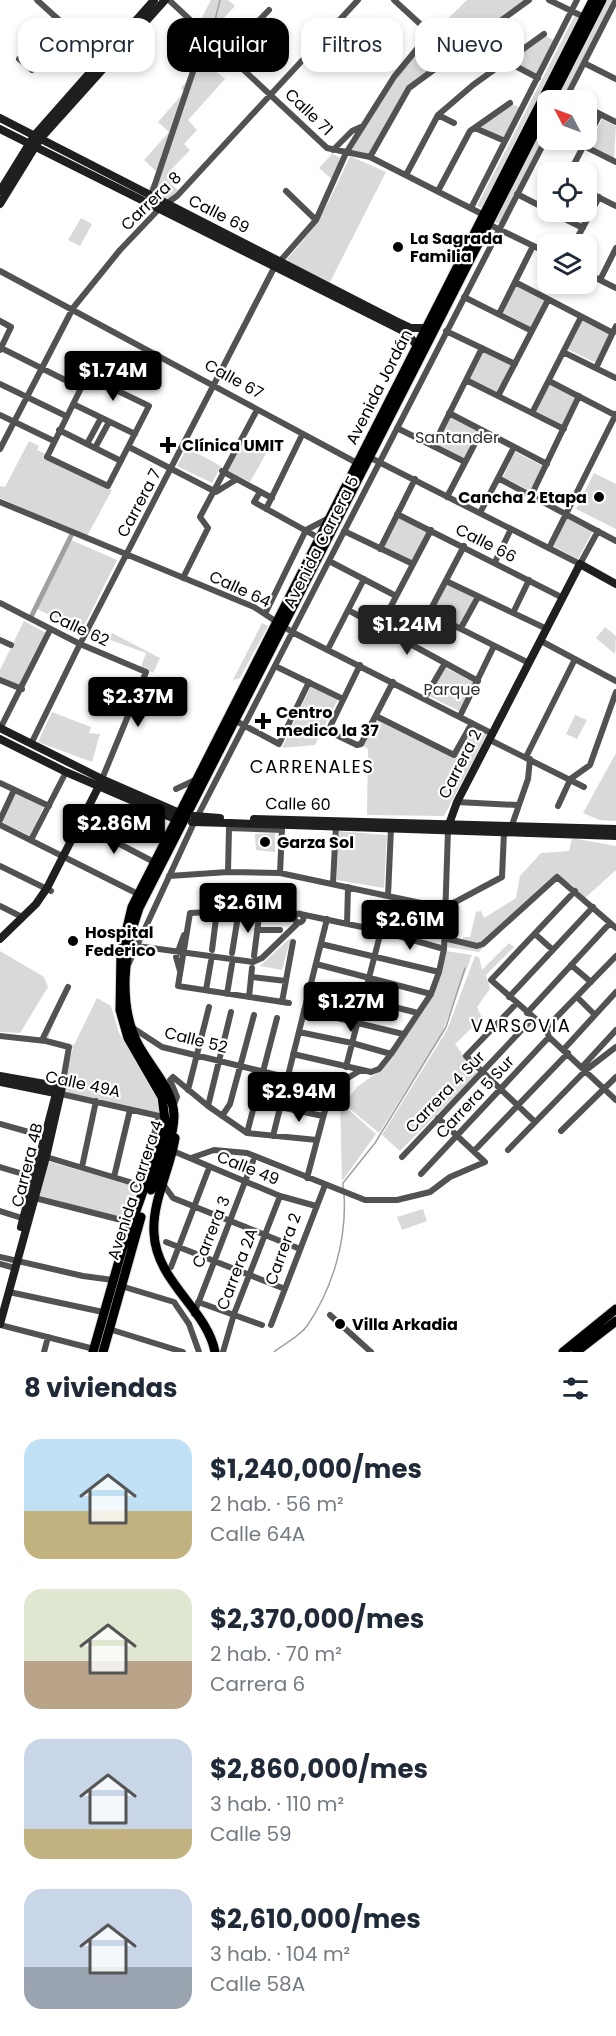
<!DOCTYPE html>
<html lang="es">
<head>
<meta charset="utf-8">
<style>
	:root { --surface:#fff; --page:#f6f6f7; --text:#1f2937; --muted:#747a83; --accent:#000 }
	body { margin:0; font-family:Poppins,sans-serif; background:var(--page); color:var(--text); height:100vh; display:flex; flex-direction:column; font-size:22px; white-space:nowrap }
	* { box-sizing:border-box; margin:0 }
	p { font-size:20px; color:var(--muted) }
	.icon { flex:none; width:33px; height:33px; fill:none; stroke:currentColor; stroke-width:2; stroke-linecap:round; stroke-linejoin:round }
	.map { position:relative; height:1352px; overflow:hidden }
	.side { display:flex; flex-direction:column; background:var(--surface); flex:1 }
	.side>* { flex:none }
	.guide { position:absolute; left:18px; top:18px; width:580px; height:54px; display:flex; gap:12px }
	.needle { width:39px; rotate:311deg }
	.buttons { position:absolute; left:537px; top:90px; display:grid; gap:12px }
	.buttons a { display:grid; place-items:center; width:60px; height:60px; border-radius:12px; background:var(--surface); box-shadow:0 3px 9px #0003; font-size:30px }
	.price { position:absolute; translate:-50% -51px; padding:0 14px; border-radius:6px; background:var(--accent); color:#fff; font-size:20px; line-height:39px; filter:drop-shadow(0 2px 3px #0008) }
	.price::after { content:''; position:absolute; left:50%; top:36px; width:18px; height:14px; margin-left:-9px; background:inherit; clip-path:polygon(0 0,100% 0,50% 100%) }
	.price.current { background:#222; color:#fff }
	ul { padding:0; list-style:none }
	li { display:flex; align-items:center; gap:18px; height:150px; padding:0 24px }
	li span { display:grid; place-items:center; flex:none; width:168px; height:120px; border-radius:18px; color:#555 }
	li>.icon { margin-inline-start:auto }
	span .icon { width:72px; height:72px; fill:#fffc; stroke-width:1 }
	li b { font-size:26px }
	h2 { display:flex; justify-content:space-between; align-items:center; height:72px; padding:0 24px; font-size:26px }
	.tag { padding:0 21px; border-radius:18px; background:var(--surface); box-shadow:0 3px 9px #0003; font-size:21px; line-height:54px }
	.tag.current { background:var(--accent); color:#fff }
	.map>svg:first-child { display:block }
</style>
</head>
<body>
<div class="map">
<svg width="616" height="1352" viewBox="0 0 616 1352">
	<rect width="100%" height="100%" fill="#fff"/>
	<path fill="#d9d9d9" d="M211,0H228L235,6L223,19L228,24L216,38L199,23Z
		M467,0H528L408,88L370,154L350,150L391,86L431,35Z
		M606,0H613L562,100H554Z
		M575,15L579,17L578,20L482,208L477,206Z
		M542,34L555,41L538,75L509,60Z
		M206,40L227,54L213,69L225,79L188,120L197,130L184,144L190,150L169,172L175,178L171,184L178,190L167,203L148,189L159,174L144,160L169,132L158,122L184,92L181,88L192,75L187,71L199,57Z
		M510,103L523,109L505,141L475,128Z
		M547,113V130L500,223H493Z
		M602,119L616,126L614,159L588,146Z
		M332,154L344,159L334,181L319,168Z
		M350,156L386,172L330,282L285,261C319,226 330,200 350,156Z
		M587,191L597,196L581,226L552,212H586Z
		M81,218L92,224L80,246L68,240Z
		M516,286L544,301L531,327L503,313Z
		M581,320L610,334L596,363L567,349Z
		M483,351L511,365L497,393L469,379Z
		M548,384L576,398L563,425L535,411Z
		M449,413L481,430L465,462L433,446Z
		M244,437L268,450L250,482L227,470Z
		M29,441L39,446L37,450L46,454L45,458L112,490L87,536L0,498V486L5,487Z
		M187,448L221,466L212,483L177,466Z
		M515,452L543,466L530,491L503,477Z
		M594,473L616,484V529L576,509Z
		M566,514L594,529L578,559L553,546Z
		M397,515L429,531L413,563L382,548Z
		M69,539L117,560L82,630L37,609Z
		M446,583L475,597L460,626L431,612Z
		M24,621L46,633L20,687L0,678V670Z
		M262,623L268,626L240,678L233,680Z
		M605,627L616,636L615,654L596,638Z
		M112,633L160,658L153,673L141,667L146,653L110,640Z
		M444,667L476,683L461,712L429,696Z
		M311,686L338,699L315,745L282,748Z
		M52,712L91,727L89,733L100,734L92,762L38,742Z
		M575,715L587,720L577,739L566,734Z
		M377,717L454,758L472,725L488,733L444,816L367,815L368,749L362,745Z
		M616,753V821L599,820L583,813Z
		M16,793L44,806L30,836L1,822Z
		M338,831L387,835L384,888L337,880Z
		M275,833V852L256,850L255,834Z
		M572,838L616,846V870L585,898L572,885L556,876L479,952L447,947V940L463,943V937H470L476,912L481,911L484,918L516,898L520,876L541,853L569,851Z
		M291,937L282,970L260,966Z
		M509,943L514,947L486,975L490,989L477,1007L482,1018L455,1044L477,1074L400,1151L382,1135L447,1030L475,956L479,957L482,970Z
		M0,951L44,977L48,987L20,1033L0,1032Z
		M446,951L472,955L442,1033L379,1133L344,1104L357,1087L381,1070L431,997Z
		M97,998L111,1006L119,1033L159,1099L163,1115L65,1092L63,1081L73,1048L45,1040L57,1014L48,1039L74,1045Z
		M340,1102L376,1134L342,1181Z
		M47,1161L137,1187L128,1220L38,1195Z
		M423,1209L427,1221L402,1230L397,1217Z"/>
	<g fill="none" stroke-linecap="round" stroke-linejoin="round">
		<path stroke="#a0a0a0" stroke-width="1.5" d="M211,36L220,0
			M343,1189V1183L375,1143L446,1027L465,968
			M274,1352C284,1344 300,1336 307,1326C333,1288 347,1239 344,1194"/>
		<path stroke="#a0a0a0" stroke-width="5" d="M31,617L71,536"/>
		<g stroke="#dbdbdb" stroke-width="11">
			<path id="primary" d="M551,100L602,0
				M175,1138C170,1170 152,1201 154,1233C156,1282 207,1309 215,1352
				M151,1190C160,1167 174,1140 174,1115C173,1089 151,1068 139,1046C117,1006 124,949 139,908L548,107
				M93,1352L122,1250L166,1127L162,1097L128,1038L120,1010L121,953L132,907L593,0
				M103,1352L141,1217
				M563,1352L616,1309
				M576,1352L616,1321"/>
		</g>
		<path stroke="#525252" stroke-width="6" d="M37,0L104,61
			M169,0L327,148L370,157L484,215L488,224L548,253
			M549,0L584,17
			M31,46L44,57L32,70L19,59L56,17
			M227,54L269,10
			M506,61L538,78
			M584,63L616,79
			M565,100L616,0
			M586,107L616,122
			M438,115L454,123
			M475,128L505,141
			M584,146L616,162
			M333,150L352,131L363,126
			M370,157L409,88L529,0
			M570,172L600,114
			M406,175L438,115L473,85L544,34
			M286,191L316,220
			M438,191L470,131L510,103
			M586,191L616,206
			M517,194L548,210
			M151,196L205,36
			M471,208L577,0
			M551,212L583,228
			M574,244L599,197
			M0,271L357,463
			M586,273L616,288
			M600,280L616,248
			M515,282L613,333
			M464,297L532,331
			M499,314L533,246
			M0,321L11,327L0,350
			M446,331L515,364
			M1,348L81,388
			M563,352L616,378
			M596,368L616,326
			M87,376L149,406L108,486L47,457Z
			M466,380L564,429
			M549,381L615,415
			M0,384L66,416
			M498,396L548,300
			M73,404L135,434
			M449,413L547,464
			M532,413L581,317
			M0,415L54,441
			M397,428L465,462
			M59,430L121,461
			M87,444L101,418
			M433,446L482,348
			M129,447L216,492L237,479
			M95,448L109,422
			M0,449L73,308L120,250L159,209L177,196L358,0
			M369,457L580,564L598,531
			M222,471L272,498
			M498,478L616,541
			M260,492L254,502L319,538
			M531,496L579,396
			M447,497L482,430
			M0,502L254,607L292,632L493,734
			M266,509L302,435
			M480,513L514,447
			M397,514L563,598
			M344,531L413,564
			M549,548L616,414
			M380,549L415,479
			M329,561L396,596
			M495,562L511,529
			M183,578L208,528L200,517L257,410
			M446,581L547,629
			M0,603L80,644L146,672L102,779
			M348,610L478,681
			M429,613L529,663
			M513,613L529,580
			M265,614L306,530L329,518
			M380,627L431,530
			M461,628L478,597
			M0,640L11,645
			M541,641L616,681
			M412,645L464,546
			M328,649L364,579
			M360,665L328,731L357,745L361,744L393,682
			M275,666L343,699
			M0,680L22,689
			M424,699L445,663
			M376,716L454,755L472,723
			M460,716L494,646
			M234,720L279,744L309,682
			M0,729L50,630
			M490,740L584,787
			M31,744L77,650L274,268L316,220L346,153L394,77L430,33L394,0
			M526,757L575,659
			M569,780L590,765L616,692
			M0,783L49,806
			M176,789L195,780
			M457,802L517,805
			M558,806L570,780
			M0,820L14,790
			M0,825L138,894
			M512,825L528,779L530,759
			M85,826L154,862
			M31,840L66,772
			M0,866L51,891
			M228,872L229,828L282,830
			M280,873L282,829
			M169,876L228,872L280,873L444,908L502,877L504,832
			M333,884L336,824
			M575,891L491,980L546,1028L549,1037L616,1100
			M388,896L391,828
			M0,906L22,917
			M286,908L190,913L178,986L289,1003
			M294.5 918a4.5 4.5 0 1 1 9 0a4.5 4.5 0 1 1-9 0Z
			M300,914L381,931L444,949
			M347,924L348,887
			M257,930H280
			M535,934L553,950
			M444,938L477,946L483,944L557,877L616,928
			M321,944L439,972
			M137,946L253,962L262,958L298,923
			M212,950L217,911
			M232,953L239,910
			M254,956L260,909
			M129,963L192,827L548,135
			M316,964L431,994
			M571,965L591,982
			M180,971L176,957L184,935
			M252,977L286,981
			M310,986L418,1013
			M206,990L211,961
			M227,994L232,964
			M249,997L252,968
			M509,997L593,907
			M577,997L595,1015
			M282,1002L293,942
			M516,1004L466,1056L535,1122
			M304,1010L403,1034
			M527,1013L610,923
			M133,1028L162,1047L331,1088
			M546,1028L616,956
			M299,1032L352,1043L391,1054
			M0,1036L46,1041L69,1047L62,1087
			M42,1040L68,987
			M564,1049L616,992
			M293,1054L371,1072L379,1069L391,1054L431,994L439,972L444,949L448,830
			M346,1067L381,931
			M582,1067L616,1030
			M188,1090L209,1007
			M61,1094L159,1116L140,1185
			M208,1106L231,1012
			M173,1107L177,1097L170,1080L173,1077L208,1106L247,1133L317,1140
			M280,1107L323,1116
			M222,1116L230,1104L254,1015
			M0,1124L43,1136
			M561,1131L616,1077
			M247,1133L277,1018
			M273,1136L327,919
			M508,1150L586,1070L616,1047
			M173,1151L280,1196L316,1206
			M474,1151L568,1053
			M43,1156L143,1186
			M402,1157L532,1019
			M191,1158L214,1150L247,1153L365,1200H397L430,1192L450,1177L485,1162L438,1118
			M0,1167L33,1177
			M82,1167L96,1101
			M421,1174L549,1037
			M114,1177L130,1110
			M307,1178L331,1088L361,1070
			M163,1184L173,1198L300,1249
			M35,1198L133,1223
			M0,1211L25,1219
			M166,1242L285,1289
			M0,1257L83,1276L113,1280
			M0,1264L15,1268
			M171,1267L209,1168
			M121,1286L174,1302L189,1324L199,1352
			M9,1292L103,1312
			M198,1302L262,1325
			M194,1314L253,1161
			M330,1315L371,1352
			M0,1325L94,1349
			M271,1325L325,1185
			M109,1329L183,1352
			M44,1352L48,1337
			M223,1352L234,1314L280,1196"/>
		<path stroke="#1f1f1f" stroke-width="8" d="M0,118L396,321L411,328H426
			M0,129L407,333L417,346
			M0,191L34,136L154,0
			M0,204L40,139L165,0
			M0,728L106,781L184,815
			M0,739L66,772L182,822
			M254,819L616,829
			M229,823L616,836
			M448,827L457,802L580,564L616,584
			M0,939L36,904L47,888L101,782
			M0,1076L62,1087L46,1157L0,1324
			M0,1082L60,1094
			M21,1227L58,1086"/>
		<use href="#primary" stroke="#000" stroke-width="9"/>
		<path stroke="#1f1f1f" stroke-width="8" d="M194,816L220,818
			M192,822L229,823"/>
	</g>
	<g fill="#000" stroke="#fff" stroke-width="2">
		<circle cx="398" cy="247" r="6"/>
		<path d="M165 436h6v6h6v6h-6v6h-6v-6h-6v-6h6z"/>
		<circle cx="599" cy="497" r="6"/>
		<path d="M260 712h6v6h6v6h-6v6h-6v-6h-6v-6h6z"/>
		<circle cx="265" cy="842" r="6"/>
		<circle cx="73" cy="941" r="6"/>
		<circle cx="340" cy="1324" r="6"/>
	</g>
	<g text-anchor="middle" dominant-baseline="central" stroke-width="4.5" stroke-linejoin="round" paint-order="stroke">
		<g font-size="16" fill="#000" stroke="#fff">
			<text transform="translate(309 112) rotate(44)">Calle 71</text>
			<text transform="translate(151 201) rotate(-44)">Carrera 8</text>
			<text transform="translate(219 214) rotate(27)">Calle 69</text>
			<text transform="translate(234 379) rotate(29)">Calle 67</text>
			<text transform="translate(379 387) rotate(-63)">Avenida Jordán</text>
			<text transform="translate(139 503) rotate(-62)">Carrera 7</text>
			<text transform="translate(321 542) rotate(-63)">Avenida Carrera 5</text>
			<text transform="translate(486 543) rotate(27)">Calle 66</text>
			<text transform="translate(240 589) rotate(25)">Calle 64</text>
			<text transform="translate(79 628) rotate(25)">Calle 62</text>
			<text transform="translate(460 764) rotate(-63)">Carrera 2</text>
			<text transform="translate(298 804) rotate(1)">Calle 60</text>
			<text transform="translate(196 1040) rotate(14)">Calle 52</text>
			<text transform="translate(83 1084) rotate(12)">Calle 49A</text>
			<text transform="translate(445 1092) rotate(-46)">Carrera 4 Sur</text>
			<text transform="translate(475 1097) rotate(-47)">Carrera 5 Sur</text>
			<text transform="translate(27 1165) rotate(-76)">Carrera 4B</text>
			<text transform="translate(248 1168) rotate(22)">Calle 49</text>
			<text transform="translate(135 1190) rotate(-72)">Avenida Carrera 4</text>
			<text transform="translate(211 1232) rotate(-68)">Carrera 3</text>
			<text transform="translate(283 1249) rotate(-70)">Carrera 2</text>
			<text transform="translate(237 1269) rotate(-69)">Carrera 2A</text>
		</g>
		<g font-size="16" font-weight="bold" fill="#000" stroke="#fff" text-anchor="start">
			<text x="410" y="238">La Sagrada<tspan x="410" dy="18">Familia</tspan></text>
			<text x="182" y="445">Clínica UMIT</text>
			<text x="587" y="497" text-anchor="end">Cancha 2 Etapa</text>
			<text x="276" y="712">Centro<tspan x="276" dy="18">medico la 37</tspan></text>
			<text x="277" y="842">Garza Sol</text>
			<text x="85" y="932">Hospital<tspan x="85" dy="18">Federico</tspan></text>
			<text x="352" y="1324">Villa Arkadia</text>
		</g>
		<g font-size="16" fill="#303030" stroke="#fff">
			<text x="457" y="437">Santander</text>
			<text x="452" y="689">Parque</text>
		</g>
		<g font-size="18" letter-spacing="1.5" fill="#000" stroke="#fff">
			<text x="312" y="766">CARRENALES</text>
			<text x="521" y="1025">VARSOVIA</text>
		</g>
	</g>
</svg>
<div class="buttons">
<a><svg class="needle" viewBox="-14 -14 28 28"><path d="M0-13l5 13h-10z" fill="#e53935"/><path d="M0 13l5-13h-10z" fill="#747a83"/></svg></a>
<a><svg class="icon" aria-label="locate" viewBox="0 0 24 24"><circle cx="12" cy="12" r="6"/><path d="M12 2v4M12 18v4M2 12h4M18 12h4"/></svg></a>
<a><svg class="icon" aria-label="layers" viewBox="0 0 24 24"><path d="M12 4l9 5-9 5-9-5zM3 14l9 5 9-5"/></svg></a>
</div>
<b class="price" style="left:113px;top:402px">$1.74M</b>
<b class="price current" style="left:407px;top:656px">$1.24M</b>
<b class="price" style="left:138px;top:728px">$2.37M</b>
<b class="price" style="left:114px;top:855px">$2.86M</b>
<b class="price" style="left:248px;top:934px">$2.61M</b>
<b class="price" style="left:410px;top:951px">$2.61M</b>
<b class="price" style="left:351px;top:1033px">$1.27M</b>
<b class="price" style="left:299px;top:1123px">$2.94M</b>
<div class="guide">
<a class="tag">Comprar</a>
<a class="tag current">Alquilar</a>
<a class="tag">Filtros</a>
<a class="tag">Nuevo</a>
</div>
</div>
<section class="side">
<h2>8 viviendas<svg class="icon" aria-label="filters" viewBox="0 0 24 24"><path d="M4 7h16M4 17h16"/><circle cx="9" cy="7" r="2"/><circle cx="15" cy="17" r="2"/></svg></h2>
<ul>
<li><span style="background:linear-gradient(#bfe0f5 60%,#c2b280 0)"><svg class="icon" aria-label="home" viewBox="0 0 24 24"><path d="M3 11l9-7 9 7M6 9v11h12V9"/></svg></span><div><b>$1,240,000/mes</b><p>2 hab. · 56 m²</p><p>Calle 64A</p></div></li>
<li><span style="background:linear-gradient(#dfe7d0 60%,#b9a48a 0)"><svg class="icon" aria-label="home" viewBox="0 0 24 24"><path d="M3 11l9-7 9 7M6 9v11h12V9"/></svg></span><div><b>$2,370,000/mes</b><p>2 hab. · 70 m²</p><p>Carrera 6</p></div></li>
<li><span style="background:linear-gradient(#c9d6e8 75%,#c2b280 0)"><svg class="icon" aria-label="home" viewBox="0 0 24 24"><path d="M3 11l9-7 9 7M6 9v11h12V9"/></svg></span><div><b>$2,860,000/mes</b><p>3 hab. · 110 m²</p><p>Calle 59</p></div></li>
<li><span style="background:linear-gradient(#c9d6e8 65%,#9aa5b1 0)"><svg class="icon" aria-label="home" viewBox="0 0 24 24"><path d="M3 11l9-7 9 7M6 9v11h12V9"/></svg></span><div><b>$2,610,000/mes</b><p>3 hab. · 104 m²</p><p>Calle 58A</p></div></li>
</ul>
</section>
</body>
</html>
